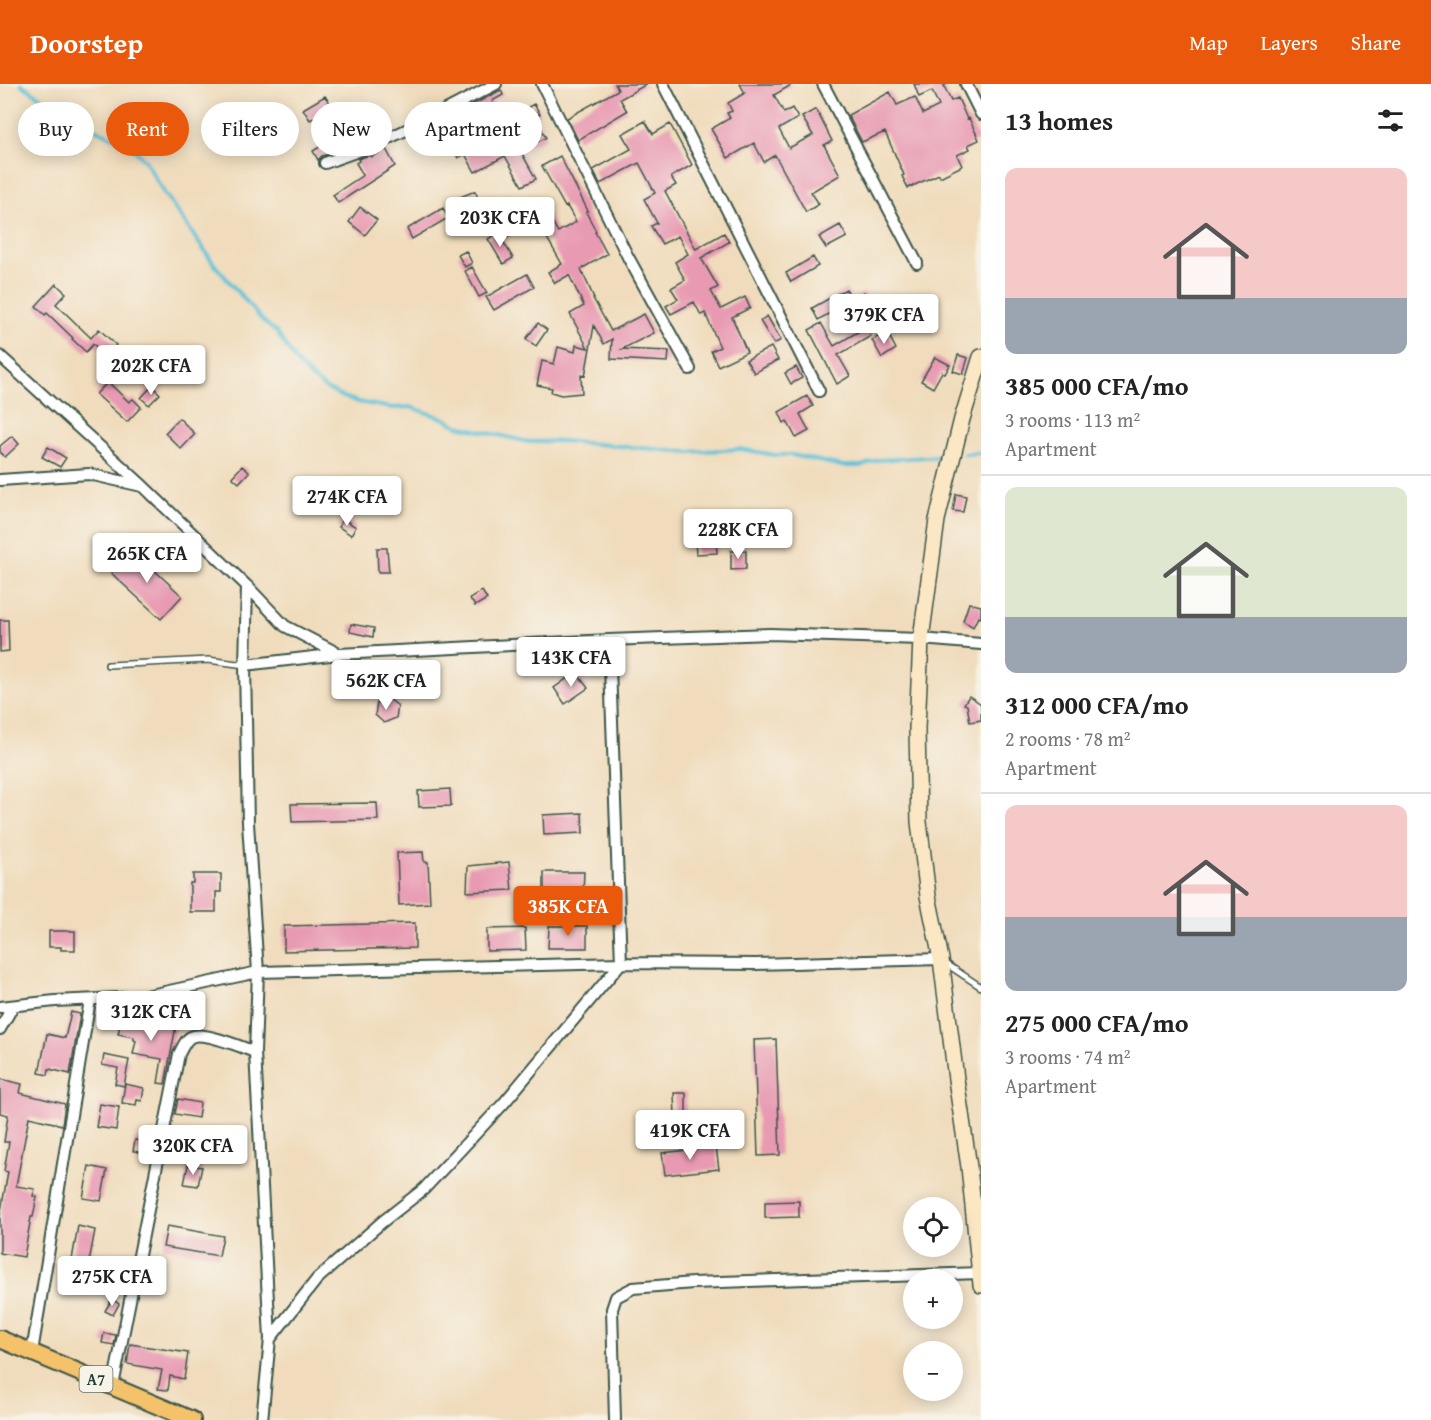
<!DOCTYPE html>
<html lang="en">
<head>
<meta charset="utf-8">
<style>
	:root { --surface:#fff; --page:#f2f2f2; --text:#222; --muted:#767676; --line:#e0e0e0; --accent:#ea580c }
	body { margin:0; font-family:"Gentium Book Plus",serif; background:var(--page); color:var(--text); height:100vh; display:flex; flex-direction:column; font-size:22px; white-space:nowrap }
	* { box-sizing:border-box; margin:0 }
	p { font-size:20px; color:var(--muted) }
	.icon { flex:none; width:33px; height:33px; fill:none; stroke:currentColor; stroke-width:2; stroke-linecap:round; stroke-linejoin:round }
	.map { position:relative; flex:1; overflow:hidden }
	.drawer { display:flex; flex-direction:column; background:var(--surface); width:450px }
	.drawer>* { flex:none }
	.guide { position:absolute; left:18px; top:18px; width:570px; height:54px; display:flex; gap:12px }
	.fabs { position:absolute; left:903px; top:1113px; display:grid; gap:12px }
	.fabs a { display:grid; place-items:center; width:60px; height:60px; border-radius:50%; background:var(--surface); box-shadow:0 3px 15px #0003; font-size:30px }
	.price { position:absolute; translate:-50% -51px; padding:0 14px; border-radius:6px; background:#fff; color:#222; font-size:20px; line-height:39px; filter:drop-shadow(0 2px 3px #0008) }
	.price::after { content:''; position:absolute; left:50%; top:36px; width:18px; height:14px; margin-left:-9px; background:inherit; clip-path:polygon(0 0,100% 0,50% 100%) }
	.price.current { background:var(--accent); color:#fff }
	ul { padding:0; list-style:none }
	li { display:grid; align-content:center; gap:12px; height:318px; padding:0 24px }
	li+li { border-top:2px solid var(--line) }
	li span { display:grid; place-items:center; height:186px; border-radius:12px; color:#555 }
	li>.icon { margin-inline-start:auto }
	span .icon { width:108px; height:108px; fill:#fffc; stroke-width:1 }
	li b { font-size:26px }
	h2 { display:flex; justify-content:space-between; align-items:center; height:72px; padding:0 24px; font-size:26px }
	.chip { padding:0 21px; border-radius:27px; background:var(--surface); box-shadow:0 3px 15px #0003; font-size:21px; line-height:54px }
	.chip.current { background:var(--accent); color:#fff }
	header { display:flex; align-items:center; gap:36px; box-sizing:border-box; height:84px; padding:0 30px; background:var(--accent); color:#fff }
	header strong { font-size:28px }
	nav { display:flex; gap:33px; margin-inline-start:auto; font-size:21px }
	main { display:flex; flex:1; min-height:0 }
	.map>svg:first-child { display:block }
</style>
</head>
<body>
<header>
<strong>Doorstep</strong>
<nav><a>Map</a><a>Layers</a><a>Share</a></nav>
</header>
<main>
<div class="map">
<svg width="981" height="1336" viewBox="0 0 981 1336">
	<rect width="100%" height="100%" fill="#f7f3e8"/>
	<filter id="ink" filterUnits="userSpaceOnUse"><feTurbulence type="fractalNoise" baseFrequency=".0167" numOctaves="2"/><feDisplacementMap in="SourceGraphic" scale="12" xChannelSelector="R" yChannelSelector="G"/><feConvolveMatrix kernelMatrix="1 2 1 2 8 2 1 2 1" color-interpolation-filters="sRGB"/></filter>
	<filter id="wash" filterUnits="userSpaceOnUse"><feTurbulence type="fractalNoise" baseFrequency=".008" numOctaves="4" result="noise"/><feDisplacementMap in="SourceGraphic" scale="24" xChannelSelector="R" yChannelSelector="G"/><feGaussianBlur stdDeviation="1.35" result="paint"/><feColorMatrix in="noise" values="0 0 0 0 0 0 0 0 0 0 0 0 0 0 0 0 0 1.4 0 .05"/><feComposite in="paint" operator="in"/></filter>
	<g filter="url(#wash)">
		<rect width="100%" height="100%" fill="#f0dcbc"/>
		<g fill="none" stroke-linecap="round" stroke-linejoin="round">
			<path stroke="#5ac0d7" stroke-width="4" d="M21,0L76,37L115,54L132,64L145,76L164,109L214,180L262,236L277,249L297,279L311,293L325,304L341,312L358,318L392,324L410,323L443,334L458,342L529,358L562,357L688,368L740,365L775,371H792L842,382H861L877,376L943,372
				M964,370L981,369"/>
		</g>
		<g id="blocks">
			<path fill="#e89ab2" d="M615,0H647L620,15L627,27L578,56L567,34L618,6Z
				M740,0H793L774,11L784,29L792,24L798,34L779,45L789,64L813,51L802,33L816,25L832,57L824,61L840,91L811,108L819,120L806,128L775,71L764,78L754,59L728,74L711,45L730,34L727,29L732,27L728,19L745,9Z
				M914,0H947L944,2L951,17L958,14L967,35L969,34L979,56L968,61L970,65L957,71L962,82L940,93L939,90L908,104L902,92L904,91L885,48L862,58L848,31L890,8L897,21L915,13L923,30L939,22L932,7L919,13Z
				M501,6L503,11L492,17L502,36L504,35V36L534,20L540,30L535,32L546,54L520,66L536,95L522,102L505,72L475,88L465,70L458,74L451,61L476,48L463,26Z
				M325,12L332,23L310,36L303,25Z
				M247,24L256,40L228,57L219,41Z
				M353,32L364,57L352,61L342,37Z
				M645,37L653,50L670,40L692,81L671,93L676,101L665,107L696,165L724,149L729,158L701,174L718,203L711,207L721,225L745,213L750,224L732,233L747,268L718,282L711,267L720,263L705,229L701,231L694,218L671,230L666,222L678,215L671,204L685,196L675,178L688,170L678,152L662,160L651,142L657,139L644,115L655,109L639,79L600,100L593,86L631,65L622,50Z
				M326,59L332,69L322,72L318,76L313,67Z
				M386,65L395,82L338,119L333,111L363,91L356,79L359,77L358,75L370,71L371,73Z
				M560,72L588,127L586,128L596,147L595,148L607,170L581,185L594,214H593L611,247L644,230L654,249L622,265L669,267L668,278L611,275L612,255L604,260L594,242L585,292L581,291L582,309L561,311L551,308L552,304L537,301L542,277L554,280L558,263L575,268L576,261L588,264L570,230L584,222L569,191L555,199L548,188L562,180L535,133L546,127L558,148L576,138L567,122L565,123L542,82Z
				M475,107L486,133L470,140L458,114Z
				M360,123L377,136L365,151L349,138Z
				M443,124L448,134L412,155L407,145Z
				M527,129L532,139L506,153L500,143Z
				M840,141L847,153L826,164L819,153Z
				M498,149L513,174L503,180L488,155Z
				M466,167L472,179L465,183L458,171Z
				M813,173L818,182L791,198L786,189Z
				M472,183L487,209L479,213L465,187Z
				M527,190L534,203L494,226L486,213Z
				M56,200L66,209L56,220L91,254L99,245L116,261L106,272L93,260L86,268L72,255L73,254L47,229L45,231L36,222Z
				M846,205L852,215L864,208L871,220L852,231L851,229L840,235L835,226L818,236L812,224Z
				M767,232L781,256L774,260L760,237Z
				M538,239L547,246L536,262L526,255Z
				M821,239L834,262L866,243L871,252L838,271L850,292L837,300L809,246Z
				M887,248L896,265L882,274L872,256Z
				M771,263L778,276L754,289L746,276Z
				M958,271L968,274L963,290L953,287Z
				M935,273L950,281L945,290L942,288L933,304L921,297Z
				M796,283L802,294L791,300L785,289Z
				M108,298L129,318L133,315L141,323L127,338L96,310Z
				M152,302L160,310L149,321L141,314Z
				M807,312L813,322L800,330L809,347L796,354L787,337L784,339L779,328Z
				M179,334L195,350L181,365L165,349Z
				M12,352L19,360L5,373L0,368V362Z
				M48,363L66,374L60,383L42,373Z
				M242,382L249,388L239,399L232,393Z
				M956,410L966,412L963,428L953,427Z
				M343,435L356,443L351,451L339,443Z
				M715,446L717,469L696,470L694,447Z
				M377,464H387L389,488H378Z
				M133,466L182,512L161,535L111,489Z
				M731,467H746V485L731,486Z
				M482,507L487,515L475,522L470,515Z
				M969,519L981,522V534L978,533L973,543L963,537Z
				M0,536H8L9,567L0,568Z
				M351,540L374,544L373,553L350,548Z
				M576,588L588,604L565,620L554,604Z
				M969,612L981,620V636L970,638L967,621L964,620Z
				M388,614L398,622L396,634L384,639L375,631L377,619Z
				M450,705L451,722L419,723L418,707Z
				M377,719L378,736L292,738L291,720Z
				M582,729L583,749L544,751L543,731Z
				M423,768L424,778H428L430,819L399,821L397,769Z
				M509,778L512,806L467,808L468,782Z
				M544,788H584L583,810H544Z
				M193,790H221V808H216V828H190V799H193Z
				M415,839V864L284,867V842Z
				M549,842H587V864H548Z
				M525,844L526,866L487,867V845Z
				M49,847H75V866H61V863H49Z
				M71,928L80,930L70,990L49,985L48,991L39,989L47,950L65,954Z
				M122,931L133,933L132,938L167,944L168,940L176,942L165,1000L158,999L162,975L133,970L136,957L134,956V953L118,950Z
				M776,955L780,1071L758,1072L754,956Z
				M104,971L129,976L124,1002L115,1000L118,984L102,981Z
				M0,995L22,1000L20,1009L65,1020L62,1041L29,1033L16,1102L35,1105L33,1112L37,1113L33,1133H31L24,1173L0,1169V1132L8,1088L4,1087L9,1058H4L8,1031L0,1029Z
				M125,1000L144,1004L142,1017L137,1016L136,1021L122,1019Z
				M674,1009H686V1032L675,1033Z
				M178,1015L200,1019L198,1034L175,1030Z
				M100,1020L119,1023L116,1046L96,1043Z
				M135,1056L154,1059L151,1070L133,1067Z
				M716,1063L719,1085L665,1091L662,1069Z
				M188,1081L202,1083L198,1102L184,1100Z
				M89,1082L107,1086L101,1117L83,1114Z
				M799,1117V1133L765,1134V1118Z
				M78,1142L95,1146L88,1184L71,1181Z
				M167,1142L223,1152L219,1172L163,1163Z
				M112,1215L119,1220L113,1231L105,1227Z
				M104,1249L116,1251L114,1261L102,1259Z
				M130,1260L188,1269L184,1295L170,1292L168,1306L158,1305L162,1286L127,1280Z"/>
		</g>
	</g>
	<g filter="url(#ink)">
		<use href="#blocks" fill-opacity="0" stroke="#3e5548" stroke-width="1.5"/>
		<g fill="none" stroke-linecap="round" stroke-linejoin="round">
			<g stroke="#3e5548" stroke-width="8">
				<path id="lane" d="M108,581L208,576L245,581
					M945,879L981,903"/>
			</g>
			<g stroke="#3e5548" stroke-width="14">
				<path id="street" d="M542,0L628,173L690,285
					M663,0L819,307
					M823,0L917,179
					M966,0L981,30
					M325,79L372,62L427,36L496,0
					M0,272L143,402L247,502L245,581L248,739L258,888L255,968L270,1255L262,1336
					M0,396L89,390L142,402
					M247,502L285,542L339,570
					M245,581L339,570L609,556L770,550L921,555L981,560
					M0,923L55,917L141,913L258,888L621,879L756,880L941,875
					M0,945L13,922
					M270,1255L317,1195L382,1138L424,1105L504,1019L621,879L609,556
					M32,1268L90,916
					M113,1302L179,970C183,963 186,953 194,952C208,949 241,963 255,968
					M615,1336L612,1225L616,1213L633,1204L693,1199L980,1189"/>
			</g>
			<g stroke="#3e5548" stroke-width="18">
				<path id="secondary" d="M981,273L962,335L937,436L921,555L917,645L919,738L928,812L941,875L956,995L969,1083L981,1201"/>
			</g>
			<g stroke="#3e5548" stroke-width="20">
				<path id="primary" d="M0,1255L192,1336"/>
			</g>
			<use href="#lane" stroke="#fff" stroke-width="5"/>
			<use href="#street" stroke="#fff" stroke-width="10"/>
			<use href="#secondary" stroke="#fbe7c3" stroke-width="15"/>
			<use href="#primary" stroke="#f4c26a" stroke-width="16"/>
		</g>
	</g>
	<g text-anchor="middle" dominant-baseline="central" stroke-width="4.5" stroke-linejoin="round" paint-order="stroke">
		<rect fill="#f7f3e8" stroke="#60746a" stroke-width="1.5" x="79.5" y="1282" width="33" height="26" rx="4.5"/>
		<g font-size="16" font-weight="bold" fill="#1f3d34">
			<text x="96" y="1295">A7</text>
		</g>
	</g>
</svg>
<div class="fabs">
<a><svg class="icon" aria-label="locate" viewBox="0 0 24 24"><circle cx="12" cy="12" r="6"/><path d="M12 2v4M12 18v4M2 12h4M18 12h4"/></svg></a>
<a>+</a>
<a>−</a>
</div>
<b class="price" style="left:500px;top:164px">203K CFA</b>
<b class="price" style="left:884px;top:261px">379K CFA</b>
<b class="price" style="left:151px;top:312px">202K CFA</b>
<b class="price" style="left:347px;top:443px">274K CFA</b>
<b class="price" style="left:738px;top:476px">228K CFA</b>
<b class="price" style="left:147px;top:500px">265K CFA</b>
<b class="price" style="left:571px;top:604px">143K CFA</b>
<b class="price" style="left:386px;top:627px">562K CFA</b>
<b class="price current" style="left:568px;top:853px">385K CFA</b>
<b class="price" style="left:151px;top:958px">312K CFA</b>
<b class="price" style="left:690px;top:1077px">419K CFA</b>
<b class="price" style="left:193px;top:1092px">320K CFA</b>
<b class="price" style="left:112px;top:1223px">275K CFA</b>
<div class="guide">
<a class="chip">Buy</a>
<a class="chip current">Rent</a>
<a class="chip">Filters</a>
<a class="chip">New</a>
<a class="chip">Apartment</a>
</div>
</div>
<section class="drawer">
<h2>13 homes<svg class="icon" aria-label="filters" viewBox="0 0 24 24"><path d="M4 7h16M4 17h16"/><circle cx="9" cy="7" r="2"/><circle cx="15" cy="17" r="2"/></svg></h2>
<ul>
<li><span style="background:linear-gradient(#f6c9c9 70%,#9aa5b1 0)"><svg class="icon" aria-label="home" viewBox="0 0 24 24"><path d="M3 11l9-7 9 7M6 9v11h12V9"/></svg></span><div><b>385 000 CFA/mo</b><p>3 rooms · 113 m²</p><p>Apartment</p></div></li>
<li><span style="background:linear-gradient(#dfe7d0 70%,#9aa5b1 0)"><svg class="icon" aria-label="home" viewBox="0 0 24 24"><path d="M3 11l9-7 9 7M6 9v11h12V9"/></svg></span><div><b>312 000 CFA/mo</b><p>2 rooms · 78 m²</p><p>Apartment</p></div></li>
<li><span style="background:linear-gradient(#f6c9c9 60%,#9aa5b1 0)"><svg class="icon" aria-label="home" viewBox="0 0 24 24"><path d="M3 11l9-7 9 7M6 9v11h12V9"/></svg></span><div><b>275 000 CFA/mo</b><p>3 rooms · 74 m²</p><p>Apartment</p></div></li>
</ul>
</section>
</main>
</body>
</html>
